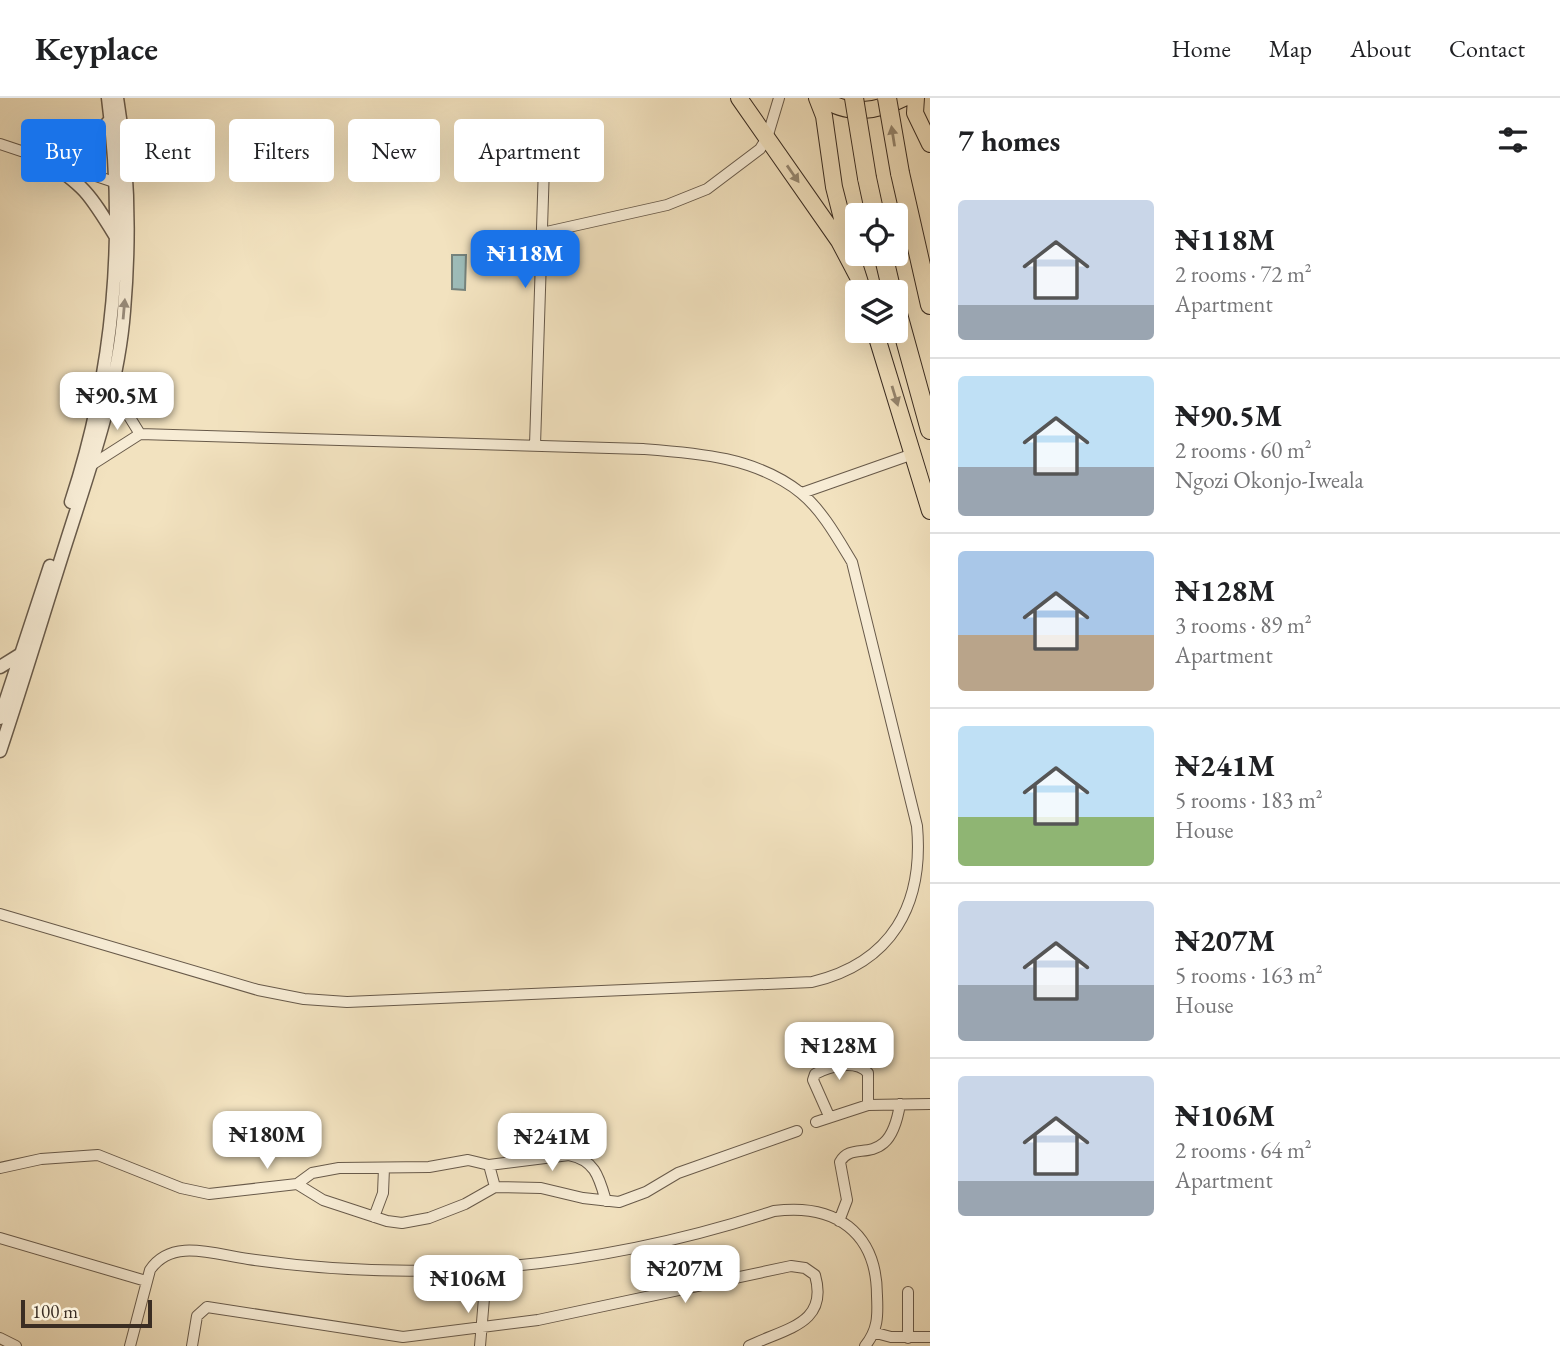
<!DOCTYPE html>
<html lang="en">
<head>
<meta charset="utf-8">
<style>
	:root { --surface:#fff; --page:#f6f6f6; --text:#202124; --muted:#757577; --line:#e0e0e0; --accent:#1a73e8 }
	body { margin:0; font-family:"EB Garamond",serif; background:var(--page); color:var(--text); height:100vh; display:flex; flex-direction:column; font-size:26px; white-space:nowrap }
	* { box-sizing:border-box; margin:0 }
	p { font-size:23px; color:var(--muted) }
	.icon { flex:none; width:38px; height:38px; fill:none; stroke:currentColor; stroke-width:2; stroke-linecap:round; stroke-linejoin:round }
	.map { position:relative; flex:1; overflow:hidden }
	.sheet { display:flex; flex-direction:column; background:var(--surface); width:630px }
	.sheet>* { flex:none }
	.banner { position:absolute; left:21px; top:21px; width:665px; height:63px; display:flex; gap:14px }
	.fabs { position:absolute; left:845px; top:105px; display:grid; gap:14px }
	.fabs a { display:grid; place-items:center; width:63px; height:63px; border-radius:7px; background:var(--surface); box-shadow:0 7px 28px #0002; font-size:35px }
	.scale { position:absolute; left:21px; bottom:18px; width:131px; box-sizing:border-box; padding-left:7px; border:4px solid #3a2d23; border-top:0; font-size:19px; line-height:24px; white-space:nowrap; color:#3a2d23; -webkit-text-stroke:5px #f7ecd5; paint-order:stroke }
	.price { position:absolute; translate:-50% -60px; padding:0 16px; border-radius:14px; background:#fff; color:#222; font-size:23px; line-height:46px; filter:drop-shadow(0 2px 4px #0008) }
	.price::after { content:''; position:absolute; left:50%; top:42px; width:21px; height:16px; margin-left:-10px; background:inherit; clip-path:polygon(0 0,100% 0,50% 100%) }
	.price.active { background:var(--accent); color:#fff }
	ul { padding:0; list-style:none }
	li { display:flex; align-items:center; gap:21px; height:175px; padding:0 28px }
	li+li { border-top:2px solid var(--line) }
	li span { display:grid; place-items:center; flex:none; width:196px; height:140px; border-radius:7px; color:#555 }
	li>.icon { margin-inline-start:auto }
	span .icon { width:84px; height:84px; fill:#fffc; stroke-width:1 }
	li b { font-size:30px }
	h2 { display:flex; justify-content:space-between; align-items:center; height:84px; padding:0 28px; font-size:30px }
	.tag { padding:0 24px; border-radius:7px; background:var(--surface); box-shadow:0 7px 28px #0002; font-size:24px; line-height:63px }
	.tag.active { background:var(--accent); color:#fff }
	header { display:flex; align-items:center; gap:42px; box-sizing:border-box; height:98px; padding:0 35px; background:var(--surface); border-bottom:2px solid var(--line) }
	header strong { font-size:33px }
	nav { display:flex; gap:38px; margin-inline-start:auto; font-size:24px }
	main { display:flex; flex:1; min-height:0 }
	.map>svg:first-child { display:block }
</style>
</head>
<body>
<header>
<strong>Keyplace</strong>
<nav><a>Home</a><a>Map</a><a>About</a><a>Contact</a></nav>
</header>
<main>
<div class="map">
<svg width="930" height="1248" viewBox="0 0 930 1248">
	<rect width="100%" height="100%" fill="#f2e2bf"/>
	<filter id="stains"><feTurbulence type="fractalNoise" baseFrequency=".00286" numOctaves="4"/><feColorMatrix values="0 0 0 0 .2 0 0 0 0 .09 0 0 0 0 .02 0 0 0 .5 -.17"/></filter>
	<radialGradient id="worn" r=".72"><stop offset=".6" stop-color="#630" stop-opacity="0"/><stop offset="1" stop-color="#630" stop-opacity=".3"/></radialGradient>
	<path fill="#9dbcb9" stroke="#75837d" stroke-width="2" d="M452,157H466L465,192L452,191Z"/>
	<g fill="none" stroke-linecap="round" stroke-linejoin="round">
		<g stroke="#685a4a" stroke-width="12">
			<path id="minor" d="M0,46L120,86
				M542,135L667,107L707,91L760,51L767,40L779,0
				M111,289L140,336
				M535,347L545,37
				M802,395L913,356
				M0,816L258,892L304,901L347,904L812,884C892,865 924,807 917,728L852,464C838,441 822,412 801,395C756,359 697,355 643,351L140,336L93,366
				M829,1018L813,982L815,976C830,968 856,961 868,975V1007
				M816,1024L868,1007L930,1006
				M489,1067L569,1057C595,1062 599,1079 606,1103
				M0,1070L41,1061L98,1057L181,1090L209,1096L297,1086L312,1075L339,1070L429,1069L468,1062L489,1067L495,1089
				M297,1086L323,1102L387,1123L402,1125L429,1120L465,1106L495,1089L541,1090L583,1100L619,1104L646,1094L678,1075L797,1033
				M374,1119L383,1095L384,1070
				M839,1123L847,1102L840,1064C853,1039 889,1075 900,1006
				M0,1140L146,1183
				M876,1235L891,1239H930
				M0,1240L16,1248
				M908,1240V1194
				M130,1248L150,1172C172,1139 216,1157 248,1161C427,1187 603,1169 774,1113C835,1105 877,1134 877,1198C878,1218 878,1232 865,1248
				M192,1248L197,1218L207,1209L403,1239L538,1222L791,1168L805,1170L815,1177C829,1226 786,1230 749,1248
				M480,1248L485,1188"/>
		</g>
		<g stroke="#685a4a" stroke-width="15">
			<path id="tertiary" d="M41,59C85,88 89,95 116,139
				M41,59C75,56 90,46 111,21
				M71,404C114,274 126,136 108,0
				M0,569L21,556
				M0,620L50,468
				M0,653C23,584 44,514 66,445C90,369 118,292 124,213C130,142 129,70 117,0"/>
		</g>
		<g stroke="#3a2d23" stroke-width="18">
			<path id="trunk" d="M739,0L839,143L858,179
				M817,0L824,18L834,89L849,148
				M823,0C848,19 879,13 904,0
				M916,0L915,15L930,46
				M855,169L863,194
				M875,233L930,413"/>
		</g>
		<g stroke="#3a2d23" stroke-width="20">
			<path id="motorway" d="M900,75L930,207
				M867,80L875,117
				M883,156L892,194
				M896,209L930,332"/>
		</g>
		<use href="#minor" stroke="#f7ecd5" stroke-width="10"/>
		<use href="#tertiary" stroke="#f7ecd5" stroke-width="12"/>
		<use href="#trunk" stroke="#f2e2bf" stroke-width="16"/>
		<use href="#motorway" stroke="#f2e2bf" stroke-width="18"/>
		<g stroke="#3a2d23" stroke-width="20" stroke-linecap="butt">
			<path id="motorway-bridge" d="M854,0L867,80
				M887,0L900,75"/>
		</g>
		<use href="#motorway-bridge" stroke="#f2e2bf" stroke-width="18"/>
	</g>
	<defs><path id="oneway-solid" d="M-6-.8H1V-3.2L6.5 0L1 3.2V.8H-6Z" transform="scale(1.75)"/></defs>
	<g fill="#968871">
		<use href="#oneway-solid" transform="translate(893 38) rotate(-99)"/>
		<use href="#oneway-solid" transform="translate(793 76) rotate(55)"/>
		<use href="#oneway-solid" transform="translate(895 298) rotate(73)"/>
	</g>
	<use fill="#988c7c" href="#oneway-solid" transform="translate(124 211) rotate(-85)"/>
	<rect width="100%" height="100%" filter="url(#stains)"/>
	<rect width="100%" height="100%" fill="url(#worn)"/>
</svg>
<div class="fabs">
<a><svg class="icon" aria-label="locate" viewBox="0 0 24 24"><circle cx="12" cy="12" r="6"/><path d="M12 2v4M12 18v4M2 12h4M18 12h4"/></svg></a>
<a><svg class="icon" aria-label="layers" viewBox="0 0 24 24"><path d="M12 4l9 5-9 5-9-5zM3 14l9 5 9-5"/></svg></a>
</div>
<div class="scale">100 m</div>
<b class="price active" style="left:525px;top:192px">₦118M</b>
<b class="price" style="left:117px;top:334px">₦90.5M</b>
<b class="price" style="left:839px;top:984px">₦128M</b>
<b class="price" style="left:267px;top:1073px">₦180M</b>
<b class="price" style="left:552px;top:1075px">₦241M</b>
<b class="price" style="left:685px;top:1207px">₦207M</b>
<b class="price" style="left:468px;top:1217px">₦106M</b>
<div class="banner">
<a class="tag active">Buy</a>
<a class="tag">Rent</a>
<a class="tag">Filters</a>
<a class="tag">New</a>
<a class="tag">Apartment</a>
</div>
</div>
<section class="sheet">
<h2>7 homes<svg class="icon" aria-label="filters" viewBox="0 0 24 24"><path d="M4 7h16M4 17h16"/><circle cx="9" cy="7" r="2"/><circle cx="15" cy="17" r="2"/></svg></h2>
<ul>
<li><span style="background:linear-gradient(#c9d6e8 75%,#9aa5b1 0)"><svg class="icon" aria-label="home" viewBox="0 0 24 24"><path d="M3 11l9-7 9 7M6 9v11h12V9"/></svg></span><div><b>₦118M</b><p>2 rooms · 72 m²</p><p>Apartment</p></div></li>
<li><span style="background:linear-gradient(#bfe0f5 65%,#9aa5b1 0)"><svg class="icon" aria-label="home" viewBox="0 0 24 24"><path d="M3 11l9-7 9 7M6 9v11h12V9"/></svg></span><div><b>₦90.5M</b><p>2 rooms · 60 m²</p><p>Ngozi Okonjo-Iweala</p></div></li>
<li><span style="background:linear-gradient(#a9c7e8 60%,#b9a48a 0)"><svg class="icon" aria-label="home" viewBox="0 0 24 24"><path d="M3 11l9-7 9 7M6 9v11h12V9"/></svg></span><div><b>₦128M</b><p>3 rooms · 89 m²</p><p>Apartment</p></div></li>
<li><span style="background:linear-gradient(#bfe0f5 65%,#8fb573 0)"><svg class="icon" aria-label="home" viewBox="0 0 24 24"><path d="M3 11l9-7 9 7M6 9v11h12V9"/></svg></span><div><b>₦241M</b><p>5 rooms · 183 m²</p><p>House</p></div></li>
<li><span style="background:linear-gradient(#c9d6e8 60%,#9aa5b1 0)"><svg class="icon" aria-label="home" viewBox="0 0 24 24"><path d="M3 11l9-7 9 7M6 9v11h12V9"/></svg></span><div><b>₦207M</b><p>5 rooms · 163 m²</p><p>House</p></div></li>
<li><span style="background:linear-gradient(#c9d6e8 75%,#9aa5b1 0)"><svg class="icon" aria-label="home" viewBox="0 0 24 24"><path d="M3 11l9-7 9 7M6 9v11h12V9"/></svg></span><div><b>₦106M</b><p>2 rooms · 64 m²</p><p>Apartment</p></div></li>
</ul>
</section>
</main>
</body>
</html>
